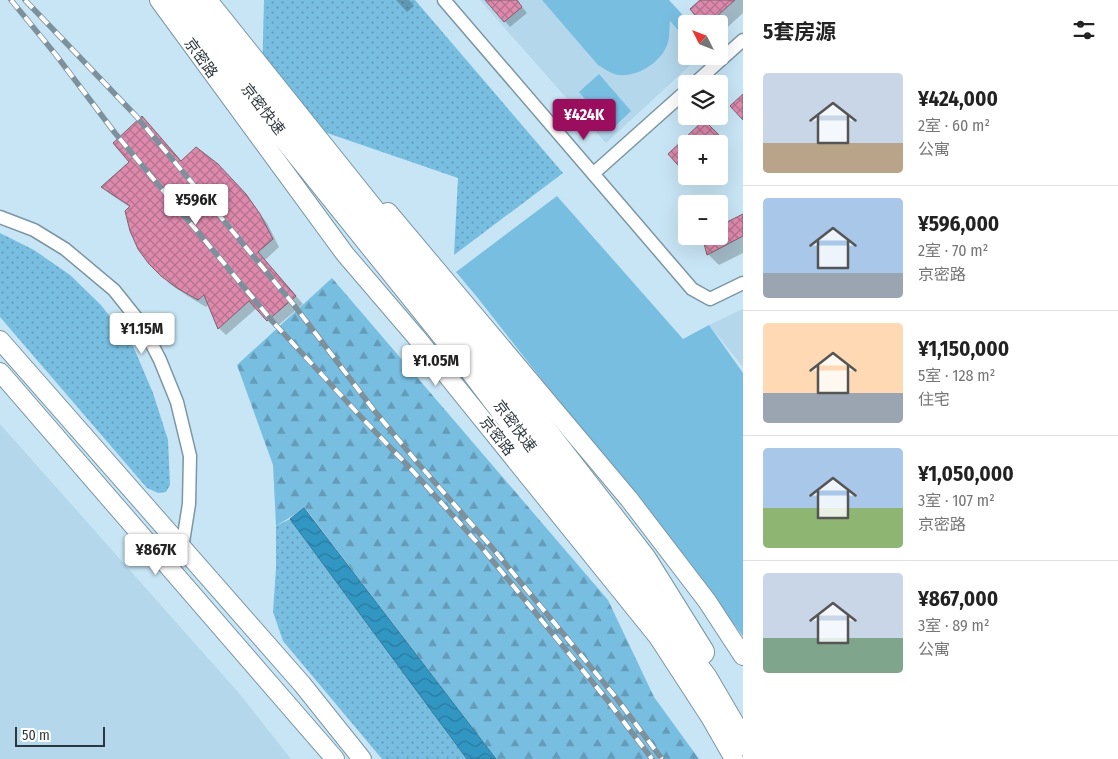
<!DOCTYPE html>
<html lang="zh">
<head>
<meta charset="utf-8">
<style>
	:root { --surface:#fff; --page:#f6f6f6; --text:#222; --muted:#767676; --line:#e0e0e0; --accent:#9b0d5d }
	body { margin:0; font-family:"Fira Sans Condensed","Noto Sans SC",sans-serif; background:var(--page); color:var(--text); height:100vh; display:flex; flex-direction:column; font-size:19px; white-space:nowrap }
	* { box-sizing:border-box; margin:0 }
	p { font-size:16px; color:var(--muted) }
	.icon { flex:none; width:28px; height:28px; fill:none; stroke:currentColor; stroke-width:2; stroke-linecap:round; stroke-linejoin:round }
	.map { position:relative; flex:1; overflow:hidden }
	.details { display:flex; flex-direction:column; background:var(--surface); width:375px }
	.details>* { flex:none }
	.needle { width:32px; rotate:312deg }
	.controls { position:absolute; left:678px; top:15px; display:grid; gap:10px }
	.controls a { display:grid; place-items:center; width:50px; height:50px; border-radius:5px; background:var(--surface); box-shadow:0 5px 20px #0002; font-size:25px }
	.scale { position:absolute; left:15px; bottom:12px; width:90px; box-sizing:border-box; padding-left:5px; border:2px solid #2c373d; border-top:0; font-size:14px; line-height:18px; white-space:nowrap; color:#2c373d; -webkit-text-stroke:4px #fff; paint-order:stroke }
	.price { position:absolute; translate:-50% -42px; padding:0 11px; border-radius:5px; background:#fff; color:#222; font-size:16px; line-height:32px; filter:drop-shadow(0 1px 2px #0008) }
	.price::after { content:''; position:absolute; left:50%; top:30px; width:15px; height:11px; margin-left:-8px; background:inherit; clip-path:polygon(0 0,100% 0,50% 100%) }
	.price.active { background:var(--accent); color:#fff }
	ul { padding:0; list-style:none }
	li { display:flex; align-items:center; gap:15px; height:125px; padding:0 20px }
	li+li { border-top:1px solid var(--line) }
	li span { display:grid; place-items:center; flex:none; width:140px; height:100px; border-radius:5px; color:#555 }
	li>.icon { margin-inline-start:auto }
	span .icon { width:60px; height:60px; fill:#fffc; stroke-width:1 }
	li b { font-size:21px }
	h2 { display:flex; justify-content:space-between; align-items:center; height:60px; padding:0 20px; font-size:21px }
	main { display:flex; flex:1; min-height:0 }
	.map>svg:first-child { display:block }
</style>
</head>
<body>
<main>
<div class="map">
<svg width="743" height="759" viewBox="0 0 743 759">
	<defs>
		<pattern id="forest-firs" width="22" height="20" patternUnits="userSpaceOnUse" patternTransform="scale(1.25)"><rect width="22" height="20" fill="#78bee1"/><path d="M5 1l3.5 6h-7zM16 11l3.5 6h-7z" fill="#639bb8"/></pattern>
		<pattern id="park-dots" width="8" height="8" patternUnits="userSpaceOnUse" patternTransform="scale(1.25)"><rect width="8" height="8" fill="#78bee1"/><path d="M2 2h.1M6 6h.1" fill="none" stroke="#639bb8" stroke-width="1.8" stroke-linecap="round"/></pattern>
		<pattern id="water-waves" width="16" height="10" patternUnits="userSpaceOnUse" patternTransform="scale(1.25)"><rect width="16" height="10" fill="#3196c2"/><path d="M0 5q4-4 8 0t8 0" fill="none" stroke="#2a7b9f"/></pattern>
		<pattern id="building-cross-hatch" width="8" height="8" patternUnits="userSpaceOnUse" patternTransform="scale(1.25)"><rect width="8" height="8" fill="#df8aad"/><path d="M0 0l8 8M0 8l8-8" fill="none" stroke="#b5728e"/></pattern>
	</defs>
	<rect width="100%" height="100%" fill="#c8e5f5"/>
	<path fill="#b4d7eb" d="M480,0H666L686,24V56H700L606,143Z
		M743,309V367L709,325Z
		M0,424L238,692L291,759H0Z"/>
	<path fill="#78bee1" d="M542,0H669L691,24H686V39L670,21C669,29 670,38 667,45C661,62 638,77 619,75C611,74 605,69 598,65Z
		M599,74L631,111L611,130L579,92Z
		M557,196L683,339L709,325L743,373V636L477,297L456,272Z"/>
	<path fill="url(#forest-firs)" d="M332,278L608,600L654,697L699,759H496L305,508L276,526L273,465L237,365Z"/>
	<path fill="url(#park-dots)" d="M264,0H415L563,173L454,255L458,178L298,123L262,80Z
		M0,233L34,250L70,275L101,305L133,346L153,393L168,440L170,485L166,492L158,493L147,488L0,317Z
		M290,519L467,759H382L283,641L273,612L276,568V526Z"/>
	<path fill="url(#water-waves)" stroke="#307a9a" d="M304,508L496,759H467L290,519Z"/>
	<path fill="#0003" d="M396,0H409L414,6L407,12Z
		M487,0H516L527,13L510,27Z
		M702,0H743V13L719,35V24H704Z
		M704,122L726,144L719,151V144H686V172L669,154Z
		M181,162L239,187L267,223L279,247L265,260L303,304L275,328L257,308L226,335L219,328L209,304L206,307L186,295L170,284L150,263L131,208L110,194L102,187Z
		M743,215V253L719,265L708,254L719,236V227Z"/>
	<path fill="url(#building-cross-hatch)" stroke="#7d626c" d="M485,0H517L522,7L504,22Z
		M700,0H735L708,24H702L690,9Z
		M743,94V120L730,106Z
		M142,116L181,161L196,147L218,164L246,194L260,214L273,239L258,252L296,296L267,321L249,301L218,329L204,295L198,300L177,288L161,276L149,264L138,249L130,231L125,211L130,206L101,187L129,162L113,143Z
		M704,120L722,138L715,144H686V174L668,154Z
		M743,214V236L707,255L702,236H719V226Z"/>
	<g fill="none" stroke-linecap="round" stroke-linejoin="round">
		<g stroke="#7b96a4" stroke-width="15">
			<path id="street" d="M444,0L692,289L710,299L743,283
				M694,84L743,40
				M594,173L686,91
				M0,217L34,230L65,249L114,290L142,325L160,360L177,402L190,456L189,504L182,548"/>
		</g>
		<g stroke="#7b96a4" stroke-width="20">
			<path id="secondary" d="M159,0L345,254L416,337L658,637L710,717L734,759
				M388,212L629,499L707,601L743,656
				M0,340L302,684L362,759
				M0,372L335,759"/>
		</g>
		<g stroke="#7b96a4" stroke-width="26">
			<path id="highway" d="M181,0L248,91L473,371L705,678L743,743
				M204,0L420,270L644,559L702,652"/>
		</g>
		<use href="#street" stroke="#fff" stroke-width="12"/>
		<use href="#secondary" stroke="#fff" stroke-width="18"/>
		<use href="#highway" stroke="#fff" stroke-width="24"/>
		<g stroke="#7d919d" stroke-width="5.5">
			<path id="rail" d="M11,0L56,55L115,133L273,322L363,419L410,468L483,549L608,701L652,759
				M25,0L136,116L214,209L294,305L373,409L416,461L489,544L614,695L662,759"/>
		</g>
		<use href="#rail" stroke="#fff" stroke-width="4" stroke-dasharray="11" stroke-linecap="butt"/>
	</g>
	<g text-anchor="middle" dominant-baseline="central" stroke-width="4" stroke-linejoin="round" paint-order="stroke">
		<g font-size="15" fill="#2c373d" stroke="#fff">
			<text transform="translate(201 58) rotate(54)">京密路</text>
			<text transform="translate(263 109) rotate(52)">京密快速</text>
			<text transform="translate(515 426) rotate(53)">京密快速</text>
			<text transform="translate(497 436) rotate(51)">京密路</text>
		</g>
	</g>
</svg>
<div class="controls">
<a><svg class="needle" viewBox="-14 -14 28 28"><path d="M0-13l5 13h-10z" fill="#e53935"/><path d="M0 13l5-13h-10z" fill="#767676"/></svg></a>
<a><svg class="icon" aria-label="layers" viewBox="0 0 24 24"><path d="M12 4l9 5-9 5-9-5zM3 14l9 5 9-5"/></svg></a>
<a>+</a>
<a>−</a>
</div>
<div class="scale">50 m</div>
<b class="price active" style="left:584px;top:141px">¥424K</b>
<b class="price" style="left:196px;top:226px">¥596K</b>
<b class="price" style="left:142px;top:355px">¥1.15M</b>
<b class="price" style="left:436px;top:387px">¥1.05M</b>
<b class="price" style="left:156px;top:576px">¥867K</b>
</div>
<section class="details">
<h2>5套房源<svg class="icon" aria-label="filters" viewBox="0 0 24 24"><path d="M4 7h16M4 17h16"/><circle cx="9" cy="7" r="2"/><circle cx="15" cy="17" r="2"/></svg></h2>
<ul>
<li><span style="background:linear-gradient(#c9d6e8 70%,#b9a48a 0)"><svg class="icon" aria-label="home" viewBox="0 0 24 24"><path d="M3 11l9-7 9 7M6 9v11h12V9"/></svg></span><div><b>¥424,000</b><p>2室 · 60 m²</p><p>公寓</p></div></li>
<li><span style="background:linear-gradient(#a9c7e8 75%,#9aa5b1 0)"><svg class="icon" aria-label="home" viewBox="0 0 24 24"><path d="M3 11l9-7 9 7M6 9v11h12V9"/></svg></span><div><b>¥596,000</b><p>2室 · 70 m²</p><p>京密路</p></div></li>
<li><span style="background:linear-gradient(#ffd9b3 70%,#9aa5b1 0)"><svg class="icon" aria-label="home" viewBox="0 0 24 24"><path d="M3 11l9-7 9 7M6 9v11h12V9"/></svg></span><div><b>¥1,150,000</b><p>5室 · 128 m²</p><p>住宅</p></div></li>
<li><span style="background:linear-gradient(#a9c7e8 60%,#8fb573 0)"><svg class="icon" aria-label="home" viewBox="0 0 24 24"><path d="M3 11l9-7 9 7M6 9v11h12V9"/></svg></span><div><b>¥1,050,000</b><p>3室 · 107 m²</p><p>京密路</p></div></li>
<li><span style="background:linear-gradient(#c9d6e8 65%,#7fa58c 0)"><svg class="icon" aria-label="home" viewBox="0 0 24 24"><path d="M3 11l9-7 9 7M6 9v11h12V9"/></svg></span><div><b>¥867,000</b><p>3室 · 89 m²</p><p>公寓</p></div></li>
</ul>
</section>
</main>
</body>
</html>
